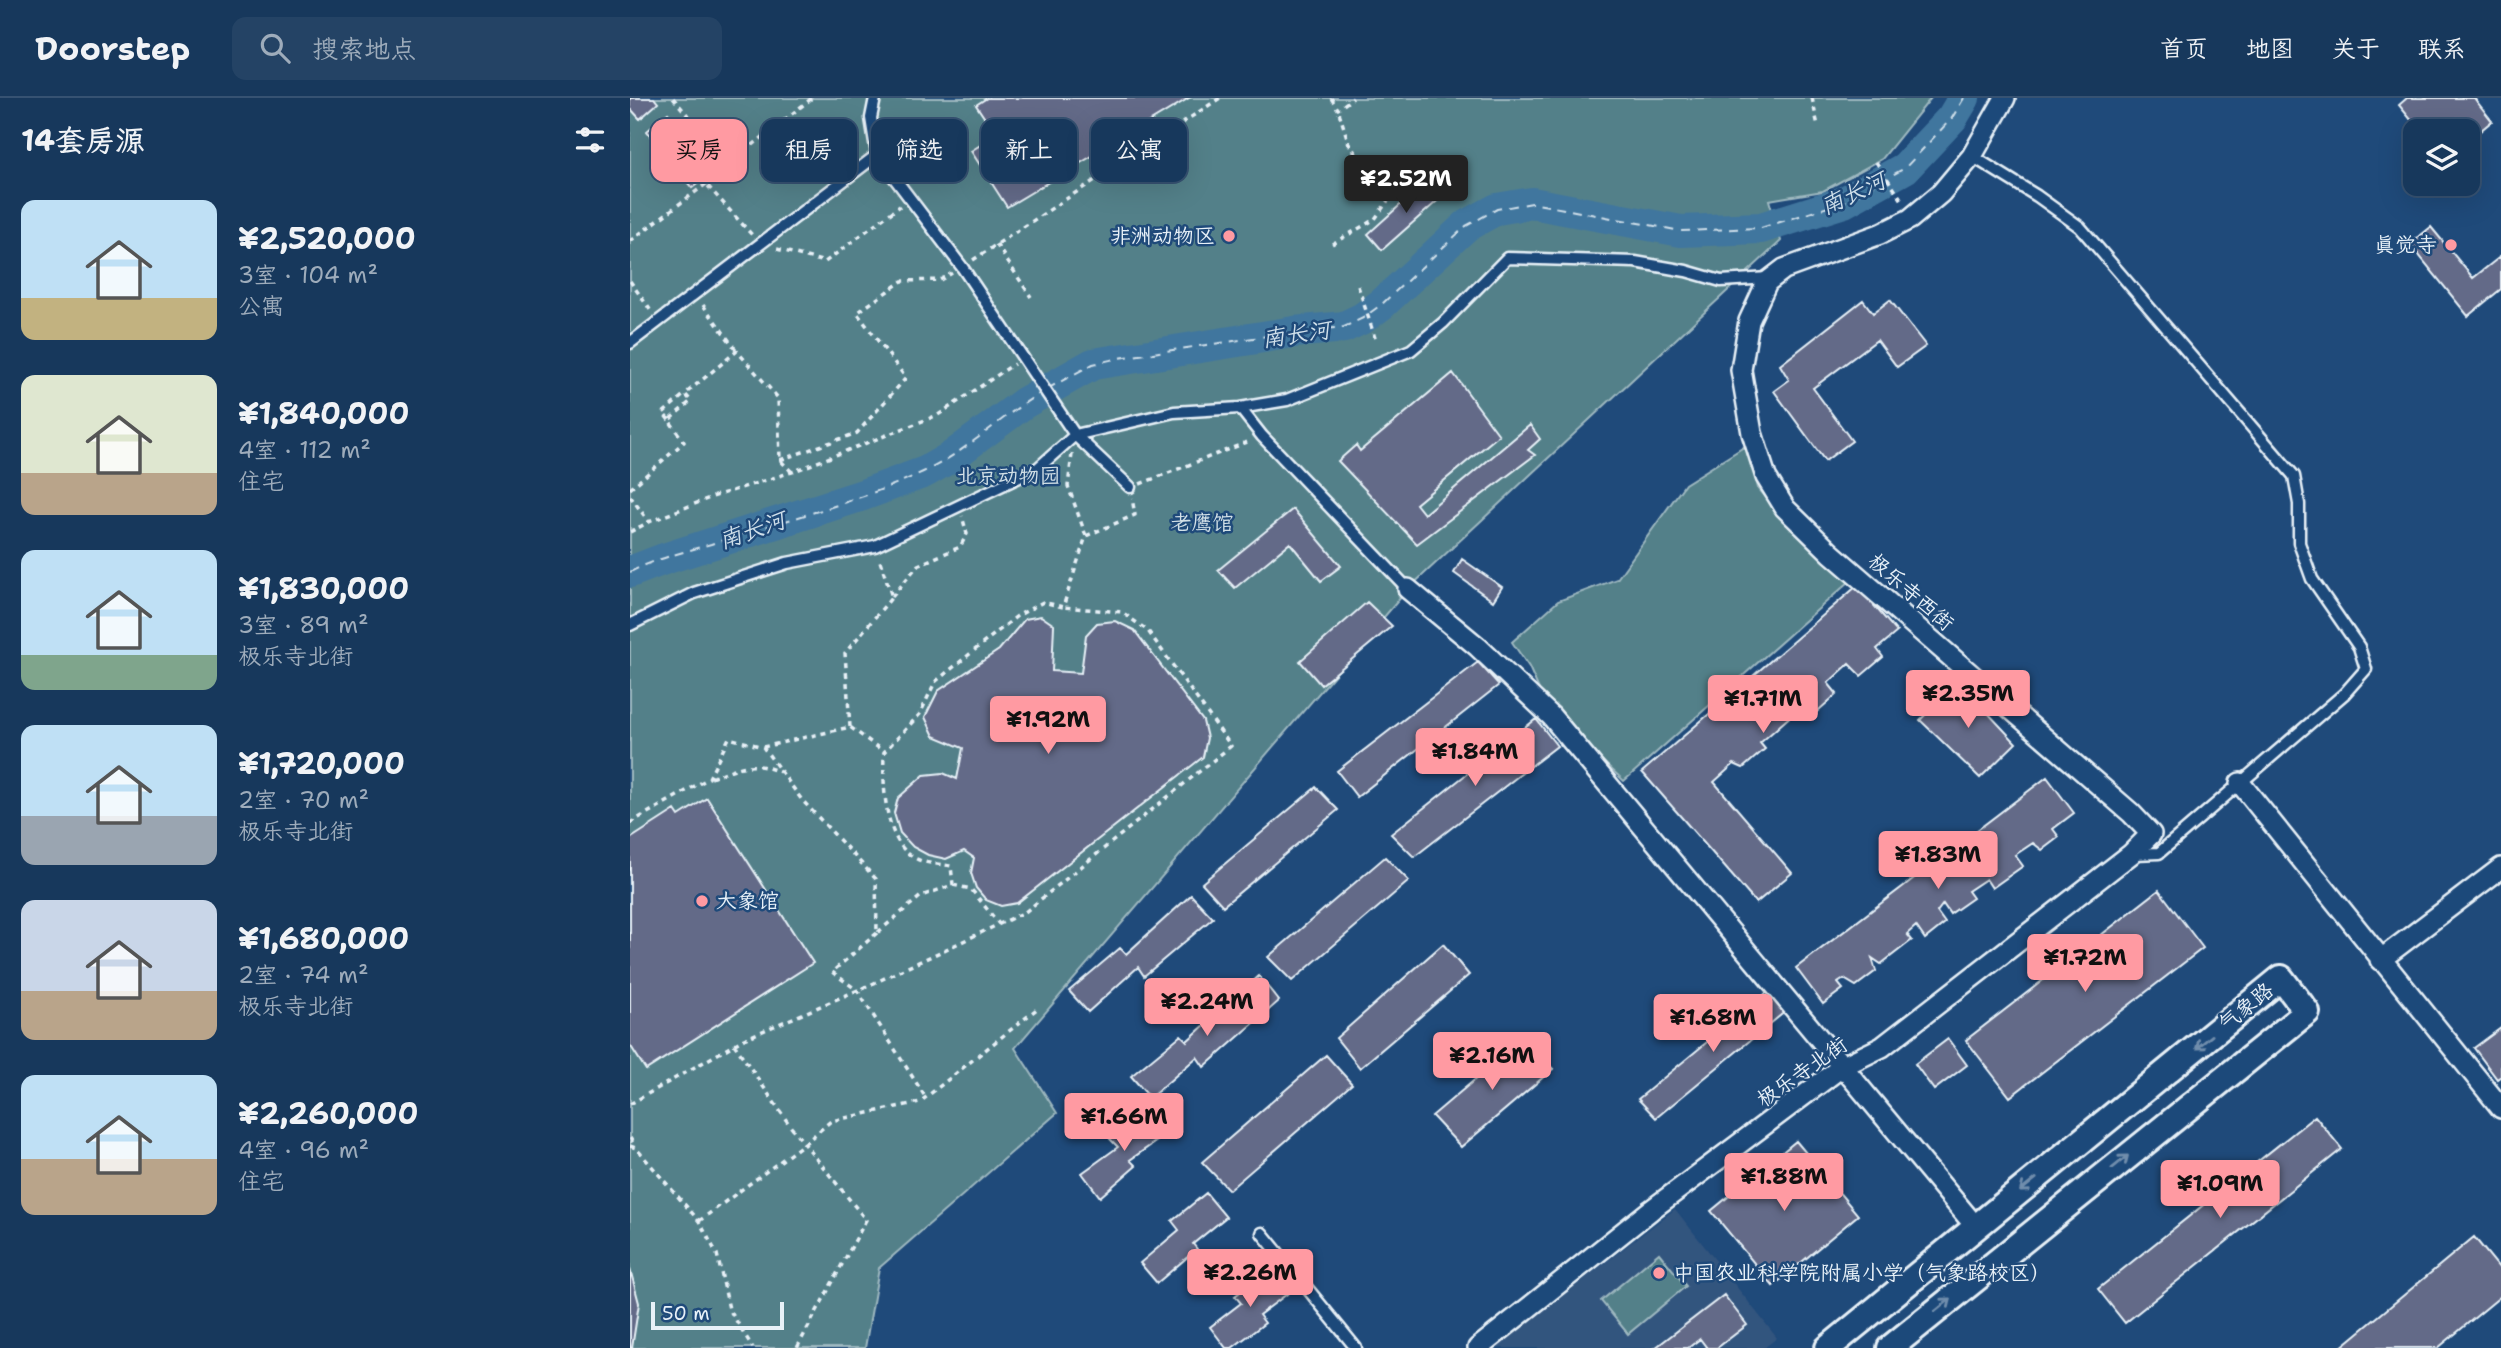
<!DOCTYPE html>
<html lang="zh">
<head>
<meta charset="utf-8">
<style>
	:root { --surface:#17385c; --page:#244365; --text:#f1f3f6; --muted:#9eacbb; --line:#365272; --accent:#ff9aa2 }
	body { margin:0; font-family:"Shantell Sans","LXGW WenKai TC",sans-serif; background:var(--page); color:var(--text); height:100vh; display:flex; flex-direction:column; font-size:26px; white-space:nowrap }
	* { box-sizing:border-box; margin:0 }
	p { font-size:23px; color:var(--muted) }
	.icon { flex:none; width:38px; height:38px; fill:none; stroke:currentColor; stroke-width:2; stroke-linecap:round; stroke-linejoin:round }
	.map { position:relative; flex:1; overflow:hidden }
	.details { display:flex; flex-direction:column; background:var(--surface); width:630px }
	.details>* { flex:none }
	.top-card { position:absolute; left:21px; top:21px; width:665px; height:63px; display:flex; gap:14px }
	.buttons { position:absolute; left:1773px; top:21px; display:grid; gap:14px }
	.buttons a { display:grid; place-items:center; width:77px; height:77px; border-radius:14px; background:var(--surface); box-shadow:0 7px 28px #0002,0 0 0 2px var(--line); font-size:35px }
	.scale { position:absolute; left:21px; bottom:18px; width:133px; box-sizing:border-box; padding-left:7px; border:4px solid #e8f1f8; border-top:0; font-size:19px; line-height:24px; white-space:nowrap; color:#e8f1f8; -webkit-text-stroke:5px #1f4a7a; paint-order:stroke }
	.price { position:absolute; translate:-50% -60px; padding:0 16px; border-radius:7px; background:var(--accent); color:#111; font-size:23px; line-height:46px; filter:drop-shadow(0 2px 4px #0008) }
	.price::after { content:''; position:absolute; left:50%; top:42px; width:21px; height:16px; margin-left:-10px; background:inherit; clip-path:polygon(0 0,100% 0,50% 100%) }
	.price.active { background:#222; color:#fff }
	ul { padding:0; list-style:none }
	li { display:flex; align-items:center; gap:21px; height:175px; padding:0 21px }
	li span { display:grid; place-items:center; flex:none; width:196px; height:140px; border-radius:14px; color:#555 }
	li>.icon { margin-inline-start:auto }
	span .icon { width:84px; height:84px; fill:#fffc; stroke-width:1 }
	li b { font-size:30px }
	h2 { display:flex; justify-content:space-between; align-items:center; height:84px; padding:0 21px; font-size:30px }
	.chip { padding:0 24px; border-radius:14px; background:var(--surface); box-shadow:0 7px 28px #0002,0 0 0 2px var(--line); font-size:24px; line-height:63px }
	.chip.active { background:var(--accent); color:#111 }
	header { display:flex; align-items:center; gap:42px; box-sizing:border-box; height:98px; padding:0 35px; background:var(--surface); border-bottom:2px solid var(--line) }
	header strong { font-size:33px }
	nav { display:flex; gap:38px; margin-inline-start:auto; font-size:24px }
	.search { width:490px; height:63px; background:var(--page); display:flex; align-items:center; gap:18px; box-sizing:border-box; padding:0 24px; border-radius:14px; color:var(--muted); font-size:26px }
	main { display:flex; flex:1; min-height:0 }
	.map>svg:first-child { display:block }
</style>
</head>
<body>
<header>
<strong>Doorstep</strong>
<div class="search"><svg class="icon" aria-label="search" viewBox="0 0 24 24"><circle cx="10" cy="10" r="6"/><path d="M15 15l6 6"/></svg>搜索地点</div>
<nav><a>首页</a><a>地图</a><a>关于</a><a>联系</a></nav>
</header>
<main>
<section class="details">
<h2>14套房源<svg class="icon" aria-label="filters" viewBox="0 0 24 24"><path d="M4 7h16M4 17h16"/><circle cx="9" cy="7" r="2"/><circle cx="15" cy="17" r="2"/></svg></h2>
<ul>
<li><span style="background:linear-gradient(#bfe0f5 70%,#c2b280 0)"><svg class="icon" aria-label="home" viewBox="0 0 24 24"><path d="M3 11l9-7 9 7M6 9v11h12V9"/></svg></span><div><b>¥2,520,000</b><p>3室 · 104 m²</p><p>公寓</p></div></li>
<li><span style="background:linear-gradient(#dfe7d0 70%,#b9a48a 0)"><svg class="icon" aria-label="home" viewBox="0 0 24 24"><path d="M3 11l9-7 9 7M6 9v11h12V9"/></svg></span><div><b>¥1,840,000</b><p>4室 · 112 m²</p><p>住宅</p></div></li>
<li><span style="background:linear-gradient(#bfe0f5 75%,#7fa58c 0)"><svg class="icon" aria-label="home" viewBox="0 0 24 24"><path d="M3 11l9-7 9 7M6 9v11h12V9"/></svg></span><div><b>¥1,830,000</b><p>3室 · 89 m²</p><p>极乐寺北街</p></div></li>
<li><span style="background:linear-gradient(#bfe0f5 65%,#9aa5b1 0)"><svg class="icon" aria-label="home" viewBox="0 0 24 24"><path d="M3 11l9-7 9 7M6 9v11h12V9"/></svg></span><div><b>¥1,720,000</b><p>2室 · 70 m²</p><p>极乐寺北街</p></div></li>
<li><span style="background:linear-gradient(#c9d6e8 65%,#b9a48a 0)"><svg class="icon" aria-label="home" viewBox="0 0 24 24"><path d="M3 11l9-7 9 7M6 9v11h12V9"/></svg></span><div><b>¥1,680,000</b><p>2室 · 74 m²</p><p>极乐寺北街</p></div></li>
<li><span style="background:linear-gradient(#bfe0f5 60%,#b9a48a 0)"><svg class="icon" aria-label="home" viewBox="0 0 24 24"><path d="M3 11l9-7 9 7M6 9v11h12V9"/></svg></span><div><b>¥2,260,000</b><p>4室 · 96 m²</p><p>住宅</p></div></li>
</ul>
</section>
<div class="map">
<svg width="1871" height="1250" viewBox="0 0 1871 1250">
	<rect width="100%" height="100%" fill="#1f4a7a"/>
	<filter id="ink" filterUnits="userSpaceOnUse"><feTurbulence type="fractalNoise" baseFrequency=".0143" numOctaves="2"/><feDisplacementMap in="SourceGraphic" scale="14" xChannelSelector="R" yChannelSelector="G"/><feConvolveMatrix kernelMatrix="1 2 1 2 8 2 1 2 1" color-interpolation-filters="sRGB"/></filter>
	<g filter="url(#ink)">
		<path fill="#33547e" d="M1045,1111L1147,1240L1134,1250H865Z"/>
		<path fill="#538089" stroke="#9eb8c0" stroke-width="2" d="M0,0H1301L1252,61L1193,93L1139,102L1151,143L778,491L385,950L427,1015L249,1170L235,1250H0Z
			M1117,347L1128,390L1169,438L1220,483L994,683L965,656L914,603L899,569L882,544L928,503L987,481L1055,386Z
			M1029,1155L1056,1188L998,1236L971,1203Z"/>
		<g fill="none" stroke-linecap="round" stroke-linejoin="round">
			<path stroke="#41769e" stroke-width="32" d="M0,474L34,461L233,397L295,374L321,359L394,305L463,266L664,234L714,229L733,220L752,206L836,128L867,111L902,105L1051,133L1131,130L1214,104L1275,70L1322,20L1334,0"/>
			<path stroke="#cfdfea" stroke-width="2" stroke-dasharray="9 7" stroke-linecap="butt" d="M417,291L463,266L489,260L664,234L714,229L733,220L752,206L836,128L867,111L902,105L1051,133L1131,130L1214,104L1275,70L1322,20L1334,0
				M0,474C25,461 54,454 81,446C150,423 227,405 293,374C337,354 371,318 412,294"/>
		</g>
		<path fill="#636b88" stroke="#e8f1f8" stroke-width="2" d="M0,0H24L28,5L10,21L0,10Z
			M357,0H559L377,109L341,53L366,37L346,7Z
			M1777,0H1844L1862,23L1838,43V33H1790L1769,7Z
			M38,15L52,32L31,50L17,33Z
			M66,49L85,72L62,90L44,68Z
			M799,81L813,98L752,152L738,136Z
			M1801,129L1843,180L1871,158V191L1838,218L1780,146Z
			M1233,202L1243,215L1260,202L1296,248L1267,269L1247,242L1183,290L1222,343L1195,363L1144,293L1159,282L1150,267Z
			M823,275L869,337L786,406L794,416L900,327L910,341L898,352L905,357L787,446L708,363L726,347L730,353Z
			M663,411L711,468L691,483L660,445L605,490L588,472Z
			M832,461L872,489L863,503L824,475Z
			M1227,488L1267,534L1247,551L1253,559L1231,578L1219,566L1198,585L1207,596L1181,619L1172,608L1130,645L1135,651L1113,670L1104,666L1084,684L1162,775L1126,805L1012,674Z
			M737,504L762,528L691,587L670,563Z
			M411,518L424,527L422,573L451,575L456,537L467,525L485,523L504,532L573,623L577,640L573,659L387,805L371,808L356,802L346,790L341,775L344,760L334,753L316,761L298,757L283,749L270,735L264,715L268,700L294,677L313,675L327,681L333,650L304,638L295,619L308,593L369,552L395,521Z
			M848,564L869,587L727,699L707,673Z
			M1329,584L1386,645L1350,680L1290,622Z
			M906,621L927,648L784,759L761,736Z
			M1417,679L1444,715L1423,731L1429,739L1412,752L1403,745L1385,757L1393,768L1362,790L1356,781L1338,793L1343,800L1320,816L1313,806L1307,814L1315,825L1295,841L1286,828L1277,836L1282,842L1251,866L1242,860L1246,873L1226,888L1214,881L1208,885L1213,891L1193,906L1166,870Z
			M686,689L708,712L593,808L572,785Z
			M77,700L183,865L16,972L0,947V741L45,712L49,718Z
			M755,759L779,783L662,883L638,859Z
			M1529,792L1573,850L1380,999L1336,942Z
			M561,797L583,820L514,878L508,869L458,914L439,893L490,850L496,856Z
			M813,846L839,877L730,970L706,940Z
			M629,878L649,903L574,969L567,959L520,1000L501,978L551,937L557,943Z
			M1140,892L1157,912L1026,1020L1008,1001Z
			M1871,930V978L1867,981L1844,950Z
			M894,940L923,971L831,1049L802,1018Z
			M1318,941L1337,967L1304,992L1285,966Z
			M696,957L722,986L599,1092L572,1064Z
			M518,1014L538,1035L500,1062L506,1068L470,1099L452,1075L488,1049L480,1041Z
			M1685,1018L1712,1051L1495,1225L1468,1191Z
			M1166,1043L1228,1117L1143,1188L1081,1113Z
			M576,1095L596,1119L563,1146L567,1151L527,1185L510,1165L549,1132L542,1123Z
			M1844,1139L1871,1172V1198L1808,1250H1710Z
			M642,1169L661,1193L629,1217L635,1225L602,1250H596L580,1229L611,1205L605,1198Z
			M0,1171L9,1205L2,1250H0Z
			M1094,1197L1117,1227L1087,1250H1077L1070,1241L1058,1250H1025Z"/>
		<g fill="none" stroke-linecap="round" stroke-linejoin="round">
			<g stroke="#e8f1f8" stroke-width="15">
				<path id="service" d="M245,0L241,20L247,57L332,169L445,337L500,389
					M1342,58L1407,98L1450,129L1664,378L1669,406V445L1682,481L1729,549L1736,571L1714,596L1529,755L1505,756
					M0,245L247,57
					M610,310L657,302L781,252L813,225L877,160L1005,164L1056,173L1091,183L1139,180
					M0,527L64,495L157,465L245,448L408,370L445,337L544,314L610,310L632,338L778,491
					M632,1135L726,1250"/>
			</g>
			<g stroke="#e8f1f8" stroke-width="24">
				<path id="minor" d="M778,491L848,549L921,618L1346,1129
					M1610,685L1871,1010
					M1750,862L1871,770
					M848,1250L1021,1112L1213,968L1252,949L1501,756L1521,736L1501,715L1201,455L1155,410L1136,379L1122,335L1111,272L1119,223L1137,184L1154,171L1250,136L1280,121L1311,95L1342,58L1375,0"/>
			</g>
			<g stroke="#e8f1f8" stroke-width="30">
				<path id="tertiary" d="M1198,1250L1651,880L1677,914L1260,1250"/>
			</g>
			<path stroke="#e8f1f8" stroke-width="3.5" stroke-dasharray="5 5" stroke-linecap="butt" d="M43,0L99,66L76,86L123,138
				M701,0L708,11L723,0
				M1182,0L1188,28
				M1246,64L1274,105
				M99,66L182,0
				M0,143L76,86
				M366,146L401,199
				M702,146L745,121L759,101L719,46L708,11
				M147,151L195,164L270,108
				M343,162L590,0
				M0,183L21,213
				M728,188L746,243
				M73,207L107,253
				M39,322L33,315L55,296
				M442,356L438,388L456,438
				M150,362L227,335L276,280L227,215L272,183L310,182L322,175
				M510,386L620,343
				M0,391L54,344L39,322L61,303L55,296L107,253L148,300L150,362L162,374
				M0,398L19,424
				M0,434L19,424L82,399L162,374L308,317L384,266
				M262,499L288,467L330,449L337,436L332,418
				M220,629L215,555L262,499L249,460
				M133,649L220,629L254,654
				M81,680C109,669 121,662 150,674
				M0,725L79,680L99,640L133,649L172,702L246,781L247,835L291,798L323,787L321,768C311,766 298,766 289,762C253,748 253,686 254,654L290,616L305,584L387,518L413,504L433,509L456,438L505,417L502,400
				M323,787L341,791L369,826
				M247,835L202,874L227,892L296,1000
				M104,946L161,1029L236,1122L167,1250
				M0,1006L114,941L242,886L395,814L601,648L518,533L492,514L433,509
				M0,1040L5,1048
				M0,1048L6,1050L69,1123L87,1156L99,1211L123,1250
				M69,1123L175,1045L201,1023L290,1004L408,910"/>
			<use href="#service" stroke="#1f4a7a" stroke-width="10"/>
			<use href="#minor" stroke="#1f4a7a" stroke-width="19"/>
			<use href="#tertiary" stroke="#1f4a7a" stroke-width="24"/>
		</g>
		<defs><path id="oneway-shaft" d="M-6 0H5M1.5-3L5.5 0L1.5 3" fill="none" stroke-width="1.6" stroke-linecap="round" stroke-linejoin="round" transform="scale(1.75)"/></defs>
		<g stroke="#6f8dac">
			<use href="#oneway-shaft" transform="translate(1574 944) rotate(141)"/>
			<use href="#oneway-shaft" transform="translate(1490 1064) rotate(-39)"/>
			<use href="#oneway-shaft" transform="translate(1398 1087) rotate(141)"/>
			<use href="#oneway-shaft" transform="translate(1313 1207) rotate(-39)"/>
		</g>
	</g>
	<g fill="#ff9aa2" stroke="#1f4a7a" stroke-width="2.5">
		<circle cx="599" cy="138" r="7"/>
		<circle cx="1821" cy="147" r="7"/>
		<circle cx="72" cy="803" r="7"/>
		<circle cx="1029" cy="1175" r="7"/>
	</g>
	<g text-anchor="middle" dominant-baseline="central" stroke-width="5" stroke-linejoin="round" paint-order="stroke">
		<g font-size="21" fill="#e8f1f8" stroke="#1f4a7a" text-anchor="end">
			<text x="585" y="138">非洲动物区</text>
			<text x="1807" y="147">真觉寺</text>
			<text x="86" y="803" text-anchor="start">大象馆</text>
			<text x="1043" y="1175" text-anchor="start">中国农业科学院附属小学（气象路校区）</text>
		</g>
		<g font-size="21" fill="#d2e0e7" stroke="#1f4a7a">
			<text x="378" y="378">北京动物园</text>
			<text x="572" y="425">老鹰馆</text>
		</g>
		<g font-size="21" fill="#e8f1f8" stroke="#1f4a7a">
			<text transform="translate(1281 494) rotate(41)">极乐寺西街</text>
			<text transform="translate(1616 909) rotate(-39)">气象路</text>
			<text transform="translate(1172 974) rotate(-35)">极乐寺北街</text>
		</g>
		<g font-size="23" font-style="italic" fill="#cfdfea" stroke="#1f4a7a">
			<text transform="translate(1223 95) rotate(-25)">南长河</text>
			<text transform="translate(666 236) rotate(-8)">南长河</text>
			<text transform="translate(122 432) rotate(-19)">南长河</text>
		</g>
	</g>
</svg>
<div class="buttons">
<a><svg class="icon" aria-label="layers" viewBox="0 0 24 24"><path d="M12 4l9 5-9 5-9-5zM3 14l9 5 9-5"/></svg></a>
</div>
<div class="scale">50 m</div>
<b class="price active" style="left:776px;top:117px">¥2.52M</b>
<b class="price" style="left:1338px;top:632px">¥2.35M</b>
<b class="price" style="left:1133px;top:637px">¥1.71M</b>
<b class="price" style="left:418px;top:658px">¥1.92M</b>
<b class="price" style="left:845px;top:690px">¥1.84M</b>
<b class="price" style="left:1308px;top:793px">¥1.83M</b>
<b class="price" style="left:1455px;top:896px">¥1.72M</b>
<b class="price" style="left:577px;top:940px">¥2.24M</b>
<b class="price" style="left:1083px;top:956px">¥1.68M</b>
<b class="price" style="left:862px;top:994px">¥2.16M</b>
<b class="price" style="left:494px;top:1055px">¥1.66M</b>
<b class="price" style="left:1154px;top:1115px">¥1.88M</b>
<b class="price" style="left:1590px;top:1122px">¥1.09M</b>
<b class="price" style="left:620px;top:1211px">¥2.26M</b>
<div class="top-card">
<a class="chip active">买房</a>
<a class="chip">租房</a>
<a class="chip">筛选</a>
<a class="chip">新上</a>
<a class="chip">公寓</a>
</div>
</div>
</main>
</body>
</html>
